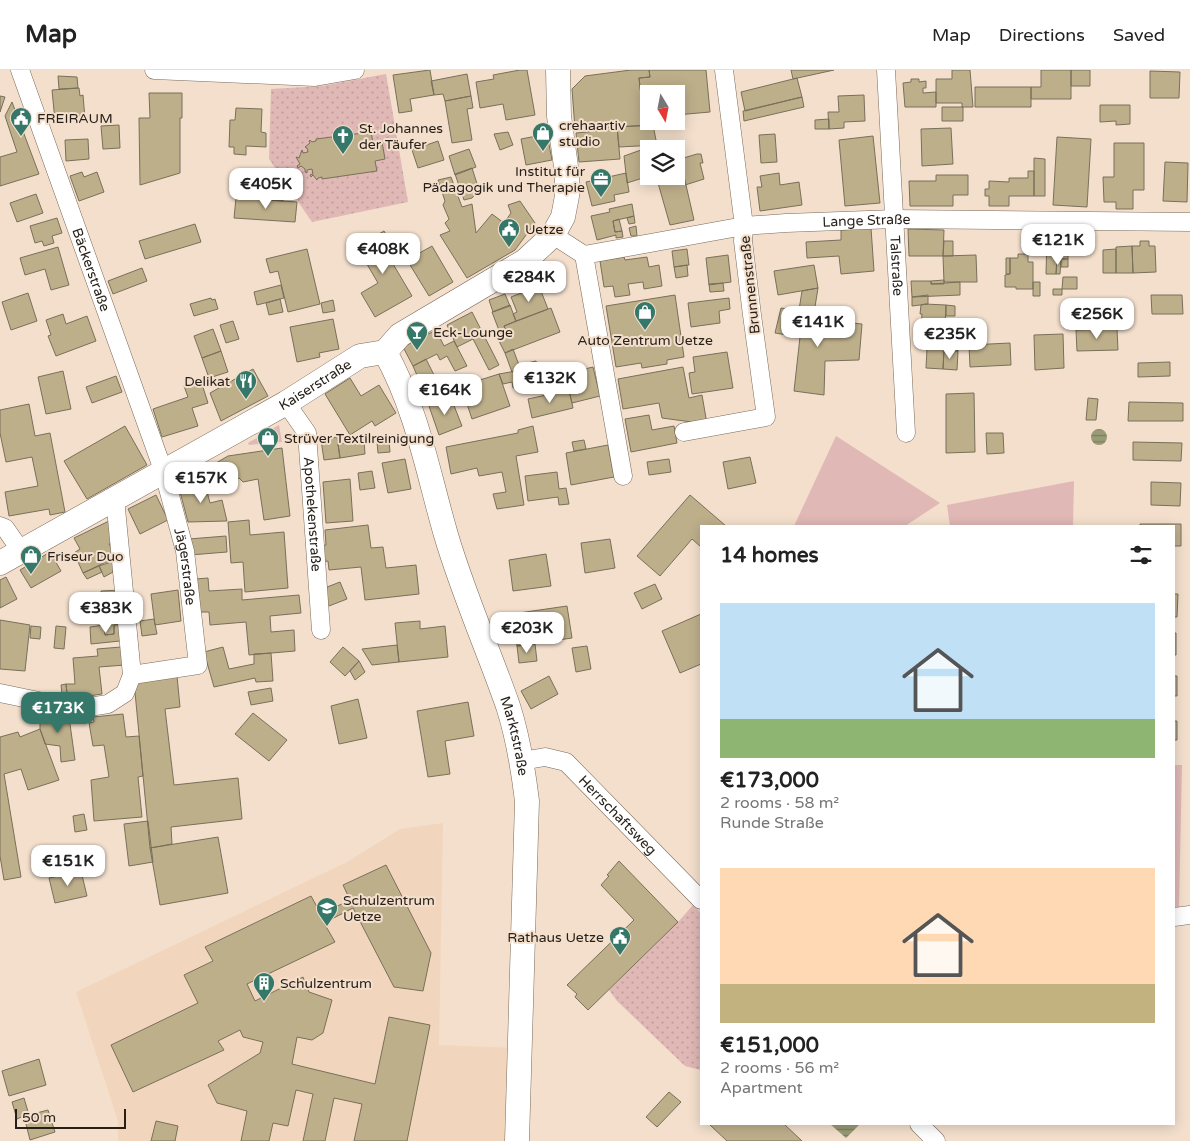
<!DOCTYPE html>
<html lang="en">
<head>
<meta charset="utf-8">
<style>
	:root { --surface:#fff; --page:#f6f6f6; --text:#222; --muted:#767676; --line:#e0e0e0; --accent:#357769 }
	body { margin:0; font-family:"Varela Round",sans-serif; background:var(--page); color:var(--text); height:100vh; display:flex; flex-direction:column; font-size:19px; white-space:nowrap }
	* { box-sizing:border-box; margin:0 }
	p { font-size:16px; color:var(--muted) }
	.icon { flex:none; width:28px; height:28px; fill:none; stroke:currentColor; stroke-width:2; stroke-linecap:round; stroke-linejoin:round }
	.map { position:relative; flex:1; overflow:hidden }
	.side { position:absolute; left:700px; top:455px; width:475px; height:600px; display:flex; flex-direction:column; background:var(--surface); border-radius:0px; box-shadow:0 2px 12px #0003 }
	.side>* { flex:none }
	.needle { width:32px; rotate:170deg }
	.buttons { position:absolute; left:640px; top:15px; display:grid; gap:10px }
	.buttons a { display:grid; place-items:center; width:45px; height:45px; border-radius:0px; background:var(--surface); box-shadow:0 2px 12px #0003; font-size:25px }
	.scale { position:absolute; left:15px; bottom:12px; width:111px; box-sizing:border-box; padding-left:5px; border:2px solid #261f18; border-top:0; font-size:14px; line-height:18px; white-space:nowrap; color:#261f18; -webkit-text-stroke:4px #f3dfcc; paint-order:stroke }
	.price { position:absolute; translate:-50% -42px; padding:0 11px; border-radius:10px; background:#fff; color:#222; font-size:16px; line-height:32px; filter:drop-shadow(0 1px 2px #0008) }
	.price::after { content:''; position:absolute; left:50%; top:30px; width:15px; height:11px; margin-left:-8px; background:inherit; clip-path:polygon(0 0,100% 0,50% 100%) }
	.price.active { background:var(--accent); color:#fff }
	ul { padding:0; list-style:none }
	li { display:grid; align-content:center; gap:10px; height:265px; padding:0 20px }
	li span { display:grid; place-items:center; height:155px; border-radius:0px; color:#555 }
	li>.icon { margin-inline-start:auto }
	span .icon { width:90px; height:90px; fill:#fffc; stroke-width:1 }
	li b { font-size:21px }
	h2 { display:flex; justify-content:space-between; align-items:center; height:60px; padding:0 20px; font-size:21px }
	header { display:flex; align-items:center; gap:30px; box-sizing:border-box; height:70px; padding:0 25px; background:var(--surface); border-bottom:1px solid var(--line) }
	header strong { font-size:24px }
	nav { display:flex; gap:28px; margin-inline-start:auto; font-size:18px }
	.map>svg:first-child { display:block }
</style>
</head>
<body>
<header>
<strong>Map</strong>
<nav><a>Map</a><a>Directions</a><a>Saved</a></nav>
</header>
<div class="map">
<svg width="1190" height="1071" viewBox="0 0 1190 1071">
	<defs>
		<pattern id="park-dots" width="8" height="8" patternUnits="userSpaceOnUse" patternTransform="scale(1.25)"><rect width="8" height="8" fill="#e0b8b6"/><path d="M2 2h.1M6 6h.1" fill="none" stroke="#c09e9c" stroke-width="1.8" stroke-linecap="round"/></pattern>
		<pattern id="water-rules" width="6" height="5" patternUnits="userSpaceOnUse" patternTransform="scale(1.25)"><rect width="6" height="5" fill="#999b76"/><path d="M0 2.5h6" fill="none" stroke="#7d7e60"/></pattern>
	</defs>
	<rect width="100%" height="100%" fill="#f3dfcc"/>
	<path fill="#f1d6bd" d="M443,753L439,975L516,978L513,1071H118V1051L76,922L347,792L400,759Z"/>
	<path fill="#e0b8b6" d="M279,355L282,372L249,375L248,373Z
		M836,366L940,433L905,456H794Z
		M1074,411L1073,456H950L947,435Z
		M1174,695H1182L1179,837H1174Z"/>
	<path fill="url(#park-dots)" d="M386,4L408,132L312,152L269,89L271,19L322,16Z
		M693,835L701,843V1000L685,996L617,931L609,920L678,852Z"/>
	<path fill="url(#water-rules)" d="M1091 367a8 8 0 1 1 16 0a8 8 0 1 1-16 0Z
		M830,1054H860L846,1068Z"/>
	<path fill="#beaf8b" stroke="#79705a" d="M430,0L434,25L410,29L412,41L399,43L393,5Z
		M520,0H527L535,45L506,50L503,34L480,38L476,12L494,9L493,5Z
		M631,0H649L650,7L639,8L642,34L649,33V51H652L653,55L575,59L572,19L585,6Z
		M649,0H706L710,42L676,45V24H649V33L642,34L639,8L650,7Z
		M791,0H834L793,9Z
		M952,0H970L973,37H962V33H936V9H952Z
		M1041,0H1071V29H1031V17H1041Z
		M1071,0H1090V16H1071Z
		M1150,1L1180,2L1179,28H1150Z
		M467,4L471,26L445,31L443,24L434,25L431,11Z
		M58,6L77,7L78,18L59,19Z
		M797,8L802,27L745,41L741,22Z
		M911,9H919V12L926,11V18H923V23L936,22V37H905L903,13L911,12Z
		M975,17H1031V37H975Z
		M79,18L80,26L83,25L85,49L55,51L52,20Z
		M149,23H182V48H180V103L140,115L139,48H150Z
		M864,25L865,51L844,52V58L829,59L828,42H839L838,26Z
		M0,26L5,27L0,42Z
		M471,26L473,38L467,39L472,70L452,73L445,31Z
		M802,27L804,37L744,51L743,41Z
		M12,32L39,104L0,116V87L17,82L5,46Z
		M1100,35H1130V54L1116,55V51L1100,52Z
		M942,37H963V51H942Z
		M236,38L262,39L261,62L266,63V77L246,76V85L234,84V77H229L230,50H235Z
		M829,49V59H815V50Z
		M119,55L120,78L103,79L101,56Z
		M653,55L657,75L619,77L617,57Z
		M617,57L620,89L579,92L576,63L598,61L597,58Z
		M951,58L953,94L922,96L921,59Z
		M371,62L373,73L382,72L385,89L375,91L377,101L322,109V107L318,108L317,110L313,105L311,107L310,105L313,104L312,99L307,100V103L305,102V99L301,96L298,98L297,96L300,94L296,87L299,88L302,80L303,83L308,82L307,78L305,77L310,73L309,71L310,70L312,72L316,71V69Z
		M508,62L513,75L500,80L494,64Z
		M547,64L552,90L526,95L521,69Z
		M775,64L777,92L761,93L759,65Z
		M873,66L880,133L845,136L839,70Z
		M1057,67L1091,69L1087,137L1053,135Z
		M88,69L89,89L66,91L65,70Z
		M438,71L444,90L418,98L412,80Z
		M661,73L663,79H649V106L627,113L624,86Z
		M1114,73H1144V120H1133V139H1116V132H1104L1103,107H1114Z
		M469,79L476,97L455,105L449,86Z
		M697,84H701L703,93H700L704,109L685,115L680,89Z
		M1034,88L1045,89V126H1034Z
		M680,89L694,150L670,155L656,106H676V90Z
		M1165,92L1188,93L1187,132L1163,131Z
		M472,98L479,120L472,128L464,130L455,104Z
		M1028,101H1034V126H1009V136H989V126H985V119H989V111L1009,112V108H1028Z
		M82,102L84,107L97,102L104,122L79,131L70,106Z
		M626,103L629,122L614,125L615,131L592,136L586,112Z
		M779,103L780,115L799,112L802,135L760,141L757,117H762L760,106Z
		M936,105H968V125H953V136H910L909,111H936Z
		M451,107L462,137L472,134L476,163L492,144L504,153L511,143L508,135L520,131L535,153L515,180L467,208L440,165L450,161L445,153L449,149L443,135L445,131L438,110Z
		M243,115L284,118L283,131L242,128Z
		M36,124L43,143L17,152L10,133Z
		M236,128L297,132L295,152L234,148Z
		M632,134L634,146L613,151L615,162L622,161L623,167L616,168V165L597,170L591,146L610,142L609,139Z
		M634,146L635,153L629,154L627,148Z
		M57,148L62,163L52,166L54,173L44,176L42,171L35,173L30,156Z
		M619,149L622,161L615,162L613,151Z
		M195,154L201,172L145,189L139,171Z
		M636,156L637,166H631L629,158Z
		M871,158L874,201L841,204L839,186L807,188L806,172L841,170V160Z
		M908,159L944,160L943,186H909Z
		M384,161L400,190L393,194L412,226L375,247L361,223L378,213L357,177Z
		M1047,166H1068V189H1057L1056,204H1046Z
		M944,171H953V186H943Z
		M1140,171H1149V176H1155L1156,202L1133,203L1132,176H1140Z
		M432,176L453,212L429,226L407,190Z
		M1132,176L1133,203H1116V177Z
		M58,177L69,215L51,220L45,199L25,205L20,188Z
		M307,179L320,234L288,242L278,201L270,203L266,189Z
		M687,179L689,195L674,197L672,181Z
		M1116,179V203H1103V180Z
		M1018,184H1028V192H1033V219H1016V217H1005V205L1010,204V188H1018Z
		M728,185L731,212L709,215L706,188Z
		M976,185L977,212H944L943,186Z
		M624,187L625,190L647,187L649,197L659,195L662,216L644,219L643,212L628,214L630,225L615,227L613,216L604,217L600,191Z
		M1006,188H1010V204H1006Z
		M1057,189H1061L1060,204H1056Z
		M1061,189H1068V197H1061Z
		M687,195L688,206L676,208L674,197Z
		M814,195L818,218L778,225L774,201Z
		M142,198L147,211L113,224L108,211Z
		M1063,207H1077V219H1062Z
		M944,210V214H931V211Z
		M911,211H931V214L960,212V225L912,227Z
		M1033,212H1040V226H1033Z
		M723,213L724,221L710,222L709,214Z
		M281,215L284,228L257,235L254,222Z
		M539,216L548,239L516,251L513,244L517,242L511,227Z
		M818,218L814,243L799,240L802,221Z
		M1053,219H1062V225H1053Z
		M28,223L37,251L11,260L2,232Z
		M505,224L510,236L493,242L489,230Z
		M675,225L684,287L667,290V294L642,298L641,293L616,297L606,236Z
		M928,225V234L912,236V227Z
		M1151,225H1182L1183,244H1152Z
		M211,228L212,230L215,229L218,239L194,246L190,234Z
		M729,228L730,239L719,241L720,253L691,257L688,233Z
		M280,229L283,242L269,245L266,233Z
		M333,230L335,241L323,243L321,233Z
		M925,234L946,235L945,256L960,257L958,281L944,280L943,299L926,298L928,259H921L922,244H920L921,235Z
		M510,235L516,251L504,256L506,261L500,263L492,242Z
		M946,235L955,236V246H946Z
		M551,238L560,262L505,283L496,265L506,261L504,256Z
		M781,238L814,243L809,258L840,260L842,252L862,254L859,290L825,291L824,325L794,321L800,267L775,263Z
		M472,242L499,295L489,300L473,269L457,277L447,255Z
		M63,244L66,254L87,246L96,271L56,286L48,266L51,265L46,250Z
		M333,249L339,279L319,283L320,287L297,292L290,257Z
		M233,251L239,269L226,273L220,255Z
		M213,259L221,281L202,288L194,266Z
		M960,259L968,260V269H959Z
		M1117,259L1118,280L1077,281L1076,260Z
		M436,260L444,276L454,271L467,296L455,301L447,286L440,290L437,284L413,296L403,277Z
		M1063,264L1064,298L1035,300L1034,265Z
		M1010,273L1011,295L970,297L969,275Z
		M513,279L519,295L536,291L538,297L512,302L505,283Z
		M944,280L958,281L957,300L943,299Z
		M221,281L228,302L209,308L202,288Z
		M727,282L733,318L692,324L689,303L695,302L693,287Z
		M426,289L440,317L425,324L413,296Z
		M1170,292V306L1138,307V293Z
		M593,297L600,326L572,333L567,312L574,310L572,302Z
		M683,297L689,328L702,325L707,354L662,348L659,333L623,339L618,309Z
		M537,298L539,308L522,311L521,302Z
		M253,299L268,326L221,351L210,323Z
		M63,301L71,339L46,344L38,307Z
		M516,301L519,317L513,318L512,312L503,314L499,304Z
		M520,301L522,311L518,312L516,302Z
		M499,304L510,336L472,349L461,316Z
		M116,306L122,322L92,333L86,317Z
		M350,308L361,326L379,315L396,343L375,356L372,351L350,365L325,324Z
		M201,311L208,333L192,338L198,356L162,367L153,339L188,327L184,316Z
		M569,320L573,338L532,348L528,329Z
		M974,323L975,382L946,383V324Z
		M451,328L462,356L439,365L429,336Z
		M1088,328L1098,329L1096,350H1086Z
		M1129,332L1183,333V351H1128Z
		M29,334L35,366L50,363L65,442L50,445L49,439L9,446L5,422L38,416L32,387L6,392L0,363V340Z
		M649,345L652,360L674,356L677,373L631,382L625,349Z
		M125,356L147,395L87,429L64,391Z
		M533,356L538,382L516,386L524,435L497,439L493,424L506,422L502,402L479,406L477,398L451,404L446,377L518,363V360Z
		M986,363H1003L1004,383L987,384Z
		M337,367L340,388L324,390L321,370Z
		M584,370L586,379L574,381L572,372Z
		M364,371L365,384L340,388L338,374Z
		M389,371L390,382L378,383L377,372Z
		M1133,372L1182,373L1181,391L1133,390Z
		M608,375L614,407L571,415L566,383Z
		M282,378L290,446L264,450L258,409L243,412L239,408L225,417L211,396L228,386Z
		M750,387L756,413L728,419L723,392Z
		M405,389L411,419L388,423L382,393Z
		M669,389L671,402L649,405L647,392Z
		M372,401L375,418L360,420L358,403Z
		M557,402L559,419L566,418L569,434L559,435L558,427L528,431L525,406Z
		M350,409L353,451L326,453L323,412Z
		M204,410L210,433L222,430L227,451L188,452L179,418Z
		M1151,412L1181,413L1180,436L1151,435Z
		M156,425L168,450L140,464L128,439Z
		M690,425L726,456H701V477L692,469L660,506L637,486Z
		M249,450L250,465L284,462L288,518L245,522L243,492L231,493L228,452Z
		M109,451L118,470L109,474L116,488L110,491L111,492H106L83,503L74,483L80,479L74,468Z
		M1140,454H1181V476H1174V456H1140Z
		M368,455L371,478L383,477L386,498L416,495L419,524L365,530L361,497L329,500L328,491L321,492L319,476L326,475L325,460Z
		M226,466L227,482L190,485L189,469Z
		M610,469L615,498L585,503L581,473Z
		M50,482L61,501L31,518L20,500Z
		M546,484L551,516L513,521L509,490Z
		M116,488L120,499L113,500V502L104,507L99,496L111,492L110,491Z
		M99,496L102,502L87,509L83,503Z
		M6,507L17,529L0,538V510Z
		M208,508L209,521L242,519V530L299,525L301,543L270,546L271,562L294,560L295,581L249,585L246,552L210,555L209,542H198L196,509Z
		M340,512L347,529L329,536L322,519Z
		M655,514L662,529L642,539L634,523Z
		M122,520L124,554L114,555V564L105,565L103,547L94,548L93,532H102L101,521Z
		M178,520L181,551L155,555L151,524Z
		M1174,524H1178L1177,547H1174Z
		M567,536L572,568L517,576L512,544Z
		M701,544V594L680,603L662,561Z
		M154,549L157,564L142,566L140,551Z
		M0,550L30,555L25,601L0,599Z
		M420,551V559L445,556L448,587L399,592L395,553Z
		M124,554L120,571L91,574L90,557L104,555L105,565L114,564V555Z
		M31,556L41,557L40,569L30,568Z
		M56,556L66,557L64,579L54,578Z
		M1174,563H1176V585H1174Z
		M535,574L537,591L519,593L517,576Z
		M397,575L399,592L372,595L362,579Z
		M587,576L591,599L576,602L572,578Z
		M121,577L125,595L99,597L102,624L75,628V623H67L66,614H75L73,588L98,586L97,579Z
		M223,577L229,599L254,594V584L271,583L273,611L256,612L255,608L214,617L204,582Z
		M343,577L359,591L345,606L330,592Z
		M359,591L365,602L355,610L350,601Z
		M177,606L180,637L165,639L174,715L238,708L242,749L171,757L172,774L150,778L134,612Z
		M549,606L558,624L531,639L521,621Z
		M1174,606H1177V626H1174Z
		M66,614L67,624H62L61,615Z
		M271,618L273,631L251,635L248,622Z
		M358,629L367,668L339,674L331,636Z
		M468,632L474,666L445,671L450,704L428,707L417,641Z
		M40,640L69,647L75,690L61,692L60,676L45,674L40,659Z
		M253,643L287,670L269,691L235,664Z
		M123,644L126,667L139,666L143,706L138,707L142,747L94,751L91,710L109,707L104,675L93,676L89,653L94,652L93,647Z
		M1174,651H1177V670H1174Z
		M40,659L59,710L28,720L21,699L4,704L21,807L4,810L0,786V667L18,662L20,667Z
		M84,744L87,760L75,762L73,746Z
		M148,751L153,792L129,796L124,754Z
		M218,767L228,823L160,835L150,778Z
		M619,791L678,852L588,940L575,927L577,924L567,915L634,850L601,815L609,806L607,805Z
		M386,795L431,883L423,921L394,917L353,838L324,853L335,872L247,914L255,931L303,907L309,922L332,930L323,963L312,970L297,967L292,994L375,1014L389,947L430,955L407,1071H354L362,1034L334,1028L325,1071H303L313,1024L296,1020L288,1056L273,1053L269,1071H241L247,1041L217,1033L208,1015L260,983L263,972L243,967L240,960L218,971L224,980L133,1022L111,975L198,933L184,905L213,891L205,877L311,826L321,844L350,830L343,815Z
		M81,801L87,826L55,833L49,808Z
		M39,989L46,1015L9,1026L2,1001Z
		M669,1022L681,1032L657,1057L646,1047Z
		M24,1028L29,1045L48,1040L55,1062L30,1070L24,1046L17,1049L12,1032Z
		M156,1051L178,1056L175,1071H151Z
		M711,1054H784L802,1071H727L710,1055Z"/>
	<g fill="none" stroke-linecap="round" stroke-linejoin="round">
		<g stroke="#7b6a59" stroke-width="19">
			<g id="street">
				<path id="s1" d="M20,0L163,400L185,481L198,595L132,605"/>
				<path d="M154,0L315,7L355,0"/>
				<path id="s2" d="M886,0L906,363"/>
				<path id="s3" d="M553,165L584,185L744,156L786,153L895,149L1190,152"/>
				<path d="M584,185L623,406"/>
				<path id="s4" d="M286,333L307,363L321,560"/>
				<path d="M684,362L766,347L752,245L743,171L744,156L724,0"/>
				<path d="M0,456L5,458L21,481"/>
				<path d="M0,623L77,639L108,634L125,623L132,605L115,428"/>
				<path id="s5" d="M522,691L545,687L566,692L701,830"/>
				<path d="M1174,847L1190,845"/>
				<path d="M919,1054L936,1071"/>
			</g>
		</g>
		<g stroke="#7b6a59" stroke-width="25">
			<g id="secondary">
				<path id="s6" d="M385,282C417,339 428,403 446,465C463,523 488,579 508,636C518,667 523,698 527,731L517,1071"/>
				<path id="s7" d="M0,493L286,333L360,286L385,282L400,265L525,191L553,165L563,147L567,126V104L559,46L558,0"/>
			</g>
		</g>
		<use href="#street" stroke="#fff" stroke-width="18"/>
		<use href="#secondary" stroke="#fff" stroke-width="24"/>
	</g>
	<defs>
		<g id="civic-pin" transform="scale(1.125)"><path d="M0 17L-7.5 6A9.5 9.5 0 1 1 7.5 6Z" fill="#357769" stroke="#f3dfcc"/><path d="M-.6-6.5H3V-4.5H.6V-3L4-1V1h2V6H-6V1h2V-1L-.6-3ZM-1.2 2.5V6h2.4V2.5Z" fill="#fff"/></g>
		<g id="shop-pin" transform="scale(1.125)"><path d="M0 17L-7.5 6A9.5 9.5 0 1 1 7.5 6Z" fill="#357769" stroke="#f3dfcc"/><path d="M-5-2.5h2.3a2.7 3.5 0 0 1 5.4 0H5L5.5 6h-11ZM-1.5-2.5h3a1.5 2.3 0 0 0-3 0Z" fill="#fff"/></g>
		<g id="church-pin" transform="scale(1.125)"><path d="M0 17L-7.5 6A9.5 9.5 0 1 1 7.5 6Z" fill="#357769" stroke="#f3dfcc"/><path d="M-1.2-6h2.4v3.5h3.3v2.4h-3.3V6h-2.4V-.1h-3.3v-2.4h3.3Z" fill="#fff"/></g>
		<g id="office-pin" transform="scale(1.125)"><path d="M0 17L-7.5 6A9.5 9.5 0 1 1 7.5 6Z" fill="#357769" stroke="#f3dfcc"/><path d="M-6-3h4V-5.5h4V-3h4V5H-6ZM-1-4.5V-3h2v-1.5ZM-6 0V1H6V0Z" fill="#fff"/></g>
		<g id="bar-pin" transform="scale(1.125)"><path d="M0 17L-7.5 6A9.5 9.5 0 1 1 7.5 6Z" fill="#357769" stroke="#f3dfcc"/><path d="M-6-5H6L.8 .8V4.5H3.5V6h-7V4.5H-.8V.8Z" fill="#fff"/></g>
		<g id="restaurant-pin" transform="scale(1.125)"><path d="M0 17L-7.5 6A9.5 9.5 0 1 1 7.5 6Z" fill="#357769" stroke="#f3dfcc"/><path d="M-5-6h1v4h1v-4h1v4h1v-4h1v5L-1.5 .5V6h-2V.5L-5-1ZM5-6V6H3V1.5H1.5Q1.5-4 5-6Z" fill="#fff"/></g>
		<g id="school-pin" transform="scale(1.125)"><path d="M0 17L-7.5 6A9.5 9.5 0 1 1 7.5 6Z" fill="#357769" stroke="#f3dfcc"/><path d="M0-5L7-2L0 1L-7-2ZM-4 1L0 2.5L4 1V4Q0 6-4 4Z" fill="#fff"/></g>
		<g id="building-pin" transform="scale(1.125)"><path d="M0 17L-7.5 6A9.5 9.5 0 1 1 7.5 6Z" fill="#357769" stroke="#f3dfcc"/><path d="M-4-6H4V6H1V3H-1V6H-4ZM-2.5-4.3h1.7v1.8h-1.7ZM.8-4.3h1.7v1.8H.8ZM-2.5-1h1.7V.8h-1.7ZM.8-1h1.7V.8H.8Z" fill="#fff"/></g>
	</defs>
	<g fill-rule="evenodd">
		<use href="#civic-pin" x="21" y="48"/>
		<use href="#shop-pin" x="543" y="63"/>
		<use href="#church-pin" x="343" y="66"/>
		<use href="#office-pin" x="601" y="109"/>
		<use href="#civic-pin" x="509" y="159"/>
		<use href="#shop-pin" x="645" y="242"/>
		<use href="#bar-pin" x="417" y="262"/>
		<use href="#restaurant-pin" x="246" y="311"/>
		<use href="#shop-pin" x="268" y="368"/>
		<use href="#shop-pin" x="31" y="486"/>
		<use href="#school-pin" x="327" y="838"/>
		<use href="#civic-pin" x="620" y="867"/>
		<use href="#building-pin" x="264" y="913"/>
	</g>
	<g text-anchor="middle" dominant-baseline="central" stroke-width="4" stroke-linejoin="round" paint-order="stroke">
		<g font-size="14" fill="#261f18" stroke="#f3dfcc" text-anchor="start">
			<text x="37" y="48">FREIRAUM</text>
			<text x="559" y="55">crehaartiv<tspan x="559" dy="16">studio</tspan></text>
			<text x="359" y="58">St. Johannes<tspan x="359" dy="16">der Täufer</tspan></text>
			<text x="585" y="101" text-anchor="end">Institut für<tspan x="585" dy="16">Pädagogik und Therapie</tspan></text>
			<text x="525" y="159">Uetze</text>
			<text x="433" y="262">Eck-Lounge</text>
			<text x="645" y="270" text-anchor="middle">Auto Zentrum Uetze</text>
			<text x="230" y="311" text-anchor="end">Delikat</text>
			<text x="284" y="368">Strüver Textilreinigung</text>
			<text x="47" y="486">Friseur Duo</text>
			<text x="343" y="830">Schulzentrum<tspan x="343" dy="16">Uetze</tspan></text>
			<text x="604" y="867" text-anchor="end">Rathaus Uetze</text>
			<text x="280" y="913">Schulzentrum</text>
		</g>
		<g font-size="14" fill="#261f18" stroke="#f3dfcc">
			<text stroke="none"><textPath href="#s3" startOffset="322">Lange Straße</textPath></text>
			<text stroke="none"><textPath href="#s2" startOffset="196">Talstraße</textPath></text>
			<text stroke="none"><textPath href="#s1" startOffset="212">Bäckerstraße</textPath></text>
			<text transform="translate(750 215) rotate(-96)">Brunnenstraße</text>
			<text stroke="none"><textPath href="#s7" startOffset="362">Kaiserstraße</textPath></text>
			<text stroke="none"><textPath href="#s4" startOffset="118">Apothekenstraße</textPath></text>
			<text stroke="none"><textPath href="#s1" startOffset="524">Jägerstraße</textPath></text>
			<text stroke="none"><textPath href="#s6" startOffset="406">Marktstraße</textPath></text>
			<text stroke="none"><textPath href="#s5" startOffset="119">Herrschaftsweg</textPath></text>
		</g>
	</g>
</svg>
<div class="buttons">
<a><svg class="needle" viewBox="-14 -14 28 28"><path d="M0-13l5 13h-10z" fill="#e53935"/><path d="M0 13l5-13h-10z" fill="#767676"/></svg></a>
<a><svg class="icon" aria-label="layers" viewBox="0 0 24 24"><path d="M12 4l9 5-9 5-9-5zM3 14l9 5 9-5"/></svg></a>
</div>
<div class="scale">50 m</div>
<b class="price" style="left:266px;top:140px">€405K</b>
<b class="price" style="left:1058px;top:196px">€121K</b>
<b class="price" style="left:383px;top:205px">€408K</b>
<b class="price" style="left:529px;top:233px">€284K</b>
<b class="price" style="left:1097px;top:270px">€256K</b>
<b class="price" style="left:818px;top:278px">€141K</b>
<b class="price" style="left:950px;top:290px">€235K</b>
<b class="price" style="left:550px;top:334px">€132K</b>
<b class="price" style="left:445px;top:346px">€164K</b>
<b class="price" style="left:201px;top:434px">€157K</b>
<b class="price" style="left:106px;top:564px">€383K</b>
<b class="price" style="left:527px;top:584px">€203K</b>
<b class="price active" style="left:58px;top:664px">€173K</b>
<b class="price" style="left:68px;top:817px">€151K</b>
<section class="side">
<h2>14 homes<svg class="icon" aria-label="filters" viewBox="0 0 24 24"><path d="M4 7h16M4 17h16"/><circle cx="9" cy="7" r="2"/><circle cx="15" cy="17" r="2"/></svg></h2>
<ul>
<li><span style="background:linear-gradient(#bfe0f5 75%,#8fb573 0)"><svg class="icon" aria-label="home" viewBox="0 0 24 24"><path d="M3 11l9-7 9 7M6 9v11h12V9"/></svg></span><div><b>€173,000</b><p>2 rooms · 58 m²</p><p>Runde Straße</p></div></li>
<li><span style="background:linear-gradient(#ffd9b3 75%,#c2b280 0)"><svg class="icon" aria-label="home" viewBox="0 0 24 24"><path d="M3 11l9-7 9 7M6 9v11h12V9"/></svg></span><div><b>€151,000</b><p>2 rooms · 56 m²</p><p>Apartment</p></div></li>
</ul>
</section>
</div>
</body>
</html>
